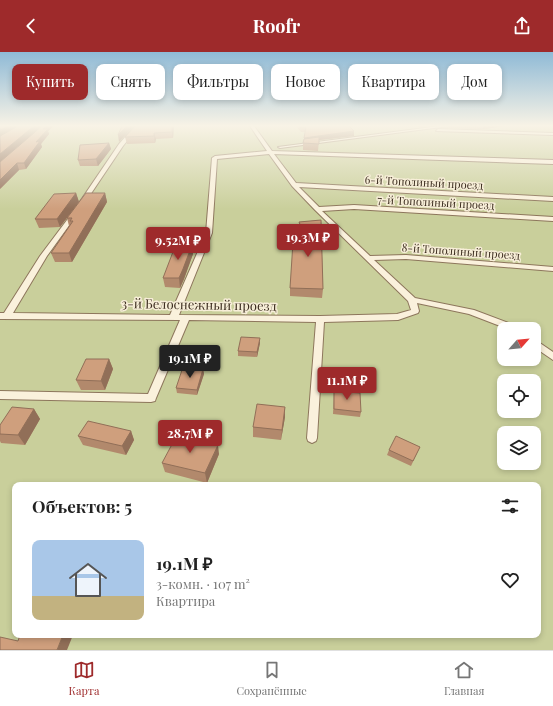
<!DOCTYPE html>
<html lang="ru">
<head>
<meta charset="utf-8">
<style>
	:root { --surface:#fff; --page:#f2f2f2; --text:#222; --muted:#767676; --line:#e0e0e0; --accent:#9e2a2b }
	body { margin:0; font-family:"Playfair Display",serif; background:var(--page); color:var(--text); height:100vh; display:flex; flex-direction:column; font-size:15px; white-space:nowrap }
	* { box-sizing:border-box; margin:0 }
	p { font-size:13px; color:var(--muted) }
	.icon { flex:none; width:22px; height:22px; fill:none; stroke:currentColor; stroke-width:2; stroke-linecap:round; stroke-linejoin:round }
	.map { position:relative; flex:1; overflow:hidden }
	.side { position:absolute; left:12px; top:430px; width:529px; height:156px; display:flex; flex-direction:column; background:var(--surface); border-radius:8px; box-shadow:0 2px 6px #0003 }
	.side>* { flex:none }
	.hud { position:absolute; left:12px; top:12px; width:529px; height:36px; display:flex; gap:8px }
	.needle { width:26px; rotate:63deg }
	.fabs { position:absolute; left:497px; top:270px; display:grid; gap:8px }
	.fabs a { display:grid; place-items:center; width:44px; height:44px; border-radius:8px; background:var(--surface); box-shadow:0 2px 6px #0003; font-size:20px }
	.price { position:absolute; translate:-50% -34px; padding:0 9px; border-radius:4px; background:var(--accent); color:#fff; font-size:13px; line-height:26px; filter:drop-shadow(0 1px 2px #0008) }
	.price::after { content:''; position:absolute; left:50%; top:24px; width:12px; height:9px; margin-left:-6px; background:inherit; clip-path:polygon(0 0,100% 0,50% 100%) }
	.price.current { background:#222; color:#fff }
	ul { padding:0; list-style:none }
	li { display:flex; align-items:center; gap:12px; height:100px; padding:0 20px }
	li span { display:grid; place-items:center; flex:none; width:112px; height:80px; border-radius:8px; color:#555 }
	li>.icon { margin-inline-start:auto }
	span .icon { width:48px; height:48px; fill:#fffc; stroke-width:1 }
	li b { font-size:17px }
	h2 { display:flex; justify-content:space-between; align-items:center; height:48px; padding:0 20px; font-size:17px }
	.pill { padding:0 14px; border-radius:8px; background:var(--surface); box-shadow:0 2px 6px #0003; font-size:14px; line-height:36px }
	.pill.current { background:var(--accent); color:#fff }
	header { display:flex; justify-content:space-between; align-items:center; height:52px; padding:0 20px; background:var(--accent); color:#fff; font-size:18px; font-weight:700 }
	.tab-bar { display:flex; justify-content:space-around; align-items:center; height:56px; border-top:1px solid var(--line); background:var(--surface); font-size:11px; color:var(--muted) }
	.tab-bar a { display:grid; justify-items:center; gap:2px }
	.tab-bar .current { color:var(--accent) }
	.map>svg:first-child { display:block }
</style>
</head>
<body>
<header><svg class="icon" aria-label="back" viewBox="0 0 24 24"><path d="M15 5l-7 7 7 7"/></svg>Roofr<svg class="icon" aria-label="share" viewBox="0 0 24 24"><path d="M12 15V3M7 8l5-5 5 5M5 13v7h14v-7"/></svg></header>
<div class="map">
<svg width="553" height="598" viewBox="0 0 553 598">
	<rect width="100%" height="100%" fill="#f0e4c8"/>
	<path fill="#c9cf9b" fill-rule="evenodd" d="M0,74H553V598H0ZM504,277H534V307H504ZM504,329H534V359H504ZM504,381H534V411H504ZM15,433H538V583H15Z"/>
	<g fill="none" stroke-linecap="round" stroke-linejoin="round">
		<g stroke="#8d765c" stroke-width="2">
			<path id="service" d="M135,74H139L123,94L84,152H80L79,151L119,92Z
				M250,74H254L272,99L553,108V112L274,102L296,131L553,145V149L299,135L319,155L354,153L553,165V169L354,157L322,159L370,204L406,203L553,215V219L406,207L374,208L415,246L474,258L519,275L520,277H508L469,262L417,251L419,259L418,261L398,268L324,270L317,386L316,389L312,391L308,389L307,386L316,270L189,268L156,346L155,349L151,350L0,347V339L148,342L180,268L0,267V261H4L40,204L73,160L75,159L78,161L47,204L13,261L170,263L206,181L212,106L215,104L267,99ZM269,102L292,134L315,158L408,249L411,258L397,262L320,264L179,263L212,181L217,107Z
				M440,74H449L280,96L278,95Z
				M438,77L553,81V83L436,79Z
				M534,287L553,300V308L534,295Z"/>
		</g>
		<use href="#service" fill="#faf1dc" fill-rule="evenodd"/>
	</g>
	<path fill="#b2896c" d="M0,74H54L48,79L49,82L41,92L42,95L26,117L19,118L0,137L18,95Z
		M135,74H174L173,86L156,87L155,91L127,92L125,85Z
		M296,74H355L350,75L354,84L319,88L318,99L303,98V91L306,80H301Z
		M447,74H507L483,77L446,76Z
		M109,91L111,97L98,114H80L78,108Z
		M76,141L79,150L67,165L105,141L107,150L72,210H55L51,201L69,174L67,166L60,175L39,176L35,167Z
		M321,168L323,237L322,246L290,244V236L304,190L299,177V170Z
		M192,193L193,202L184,227L180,236L165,235L163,226Z
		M260,291L257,305L238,304V299Z
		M109,307L113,317L105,338H81L76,328Z
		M203,317L204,322L197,343L177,341L176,336Z
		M334,339L361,360L360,365L333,362Z
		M285,355V365L281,388L253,385V375Z
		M34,357L40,367L25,393L1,391L0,389V373Z
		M131,379L134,388L126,403L83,393L78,384Z
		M420,395L411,414L387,403L389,398Z
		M219,402L207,431L165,420L162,411Z"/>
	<path fill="#916f58" d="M8,74H20L0,85V78Z
		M34,74H42L0,110V102Z
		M46,74H54L48,79L49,82L41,92L42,95L26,117L24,111L36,90L43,77Z
		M127,74H134L119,90L118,83Z
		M172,74H174L173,86L172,80Z
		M418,74H432L417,75Z
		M484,74H507L483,77Z
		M354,79V84L319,88L318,99L319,88L304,90V86Z
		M154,81L156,87L155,91L154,84Z
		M109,91L111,97L98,114L96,107Z
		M17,111L19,118L0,137V128Z
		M76,141L79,150L60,175L57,167Z
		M105,141L107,150L72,210L69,201Z
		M192,193L193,202L184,227L180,236L179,226Z
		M260,286V291L257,305V300Z
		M109,307L113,317L105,338L101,329Z
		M203,317L204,322L197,343V338Z
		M285,355V365L281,388L282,378Z
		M34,357L40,367L25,393L18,383Z
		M131,379L134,388L126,403L122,394Z
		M218,393L219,402L207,431L205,421Z
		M63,583H73L67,598H57Z"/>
	<path fill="#cf9f7d" stroke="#916f58" d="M0,74H8L0,78Z
		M18,74H34L0,102V84Z
		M42,74H46L43,77H48L36,90L40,89L24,111H17L0,128V110Z
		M122,74H127L118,83Z
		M135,74H172V80L154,81V84L125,85Z
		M299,74H349L354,79L304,86L306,75L301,76Z
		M319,85V92L303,91L304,87Z
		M109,91L96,107L78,108L80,93Z
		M76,141L57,167H35L54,142Z
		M86,141H105L69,201H51L73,169H70L72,166H67Z
		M321,168L323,237L290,236L293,190H308L299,170Z
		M176,192L192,193L183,217L179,226H163Z
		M241,285L260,286L257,300L238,299Z
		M86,307H109L101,329L76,328Z
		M183,315L203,317L197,338L176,336Z
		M334,339L360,341L361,360L334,357Z
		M257,352L285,355L282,378L253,375Z
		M12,355L34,357L18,383L0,382V373Z
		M88,369L131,379L122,394L78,384Z
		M177,383L218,393L205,421L162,411Z
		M396,384L420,395L413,409L389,398Z
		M20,583H63L57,598H0V585L18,589Z"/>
	<linearGradient id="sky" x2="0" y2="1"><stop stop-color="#8fbad6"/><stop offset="0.47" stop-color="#f8f3e6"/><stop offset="1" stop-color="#f8f3e6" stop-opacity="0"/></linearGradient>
	<rect width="553" height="157" fill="url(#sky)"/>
	<g text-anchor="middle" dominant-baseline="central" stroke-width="3" stroke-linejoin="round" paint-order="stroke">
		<g font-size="11" fill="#3d2e20" stroke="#f7eed8">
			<text transform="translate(424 130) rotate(3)">6-й Тополиный проезд</text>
			<text transform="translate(436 150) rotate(3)">7-й Тополиный проезд</text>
			<text transform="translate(461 199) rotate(4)">8-й Тополиный проезд</text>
		</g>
		<g font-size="13" fill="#3d2e20" stroke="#f7eed8">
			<text transform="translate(199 252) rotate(1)">3-й Белоснежный проезд</text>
		</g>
	</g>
</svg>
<div class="fabs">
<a><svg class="needle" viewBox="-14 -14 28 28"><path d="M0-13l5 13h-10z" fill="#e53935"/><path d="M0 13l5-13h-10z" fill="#767676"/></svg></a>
<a><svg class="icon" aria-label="locate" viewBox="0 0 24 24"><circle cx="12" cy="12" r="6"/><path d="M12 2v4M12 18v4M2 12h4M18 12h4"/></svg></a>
<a><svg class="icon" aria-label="layers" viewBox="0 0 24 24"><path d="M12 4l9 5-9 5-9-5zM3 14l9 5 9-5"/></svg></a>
</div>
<b class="price" style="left:308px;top:206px">19.3M ₽</b>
<b class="price" style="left:178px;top:209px">9.52M ₽</b>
<b class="price current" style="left:190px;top:327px">19.1M ₽</b>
<b class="price" style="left:347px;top:349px">11.1M ₽</b>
<b class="price" style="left:190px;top:402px">28.7M ₽</b>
<div class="hud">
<a class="pill current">Купить</a>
<a class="pill">Снять</a>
<a class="pill">Фильтры</a>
<a class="pill">Новое</a>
<a class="pill">Квартира</a>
<a class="pill">Дом</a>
</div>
<section class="side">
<h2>Объектов: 5<svg class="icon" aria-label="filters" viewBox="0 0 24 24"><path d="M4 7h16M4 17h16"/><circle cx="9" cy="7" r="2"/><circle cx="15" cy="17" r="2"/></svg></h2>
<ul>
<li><span style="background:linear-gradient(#a9c7e8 70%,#c2b280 0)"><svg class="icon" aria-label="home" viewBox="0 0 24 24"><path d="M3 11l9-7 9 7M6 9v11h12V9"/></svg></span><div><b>19.1M ₽</b><p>3-комн. · 107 m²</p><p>Квартира</p></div><svg class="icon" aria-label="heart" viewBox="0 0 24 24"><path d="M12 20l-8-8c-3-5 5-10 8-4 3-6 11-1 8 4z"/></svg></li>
</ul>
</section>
</div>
<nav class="tab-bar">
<a class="current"><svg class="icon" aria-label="map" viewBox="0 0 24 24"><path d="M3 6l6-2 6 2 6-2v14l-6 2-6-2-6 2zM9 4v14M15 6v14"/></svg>Карта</a>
<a><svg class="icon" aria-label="saved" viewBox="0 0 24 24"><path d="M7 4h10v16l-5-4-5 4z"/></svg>Сохранённые</a>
<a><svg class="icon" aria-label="home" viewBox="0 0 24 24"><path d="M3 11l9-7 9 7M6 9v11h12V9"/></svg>Главная</a>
</nav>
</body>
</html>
